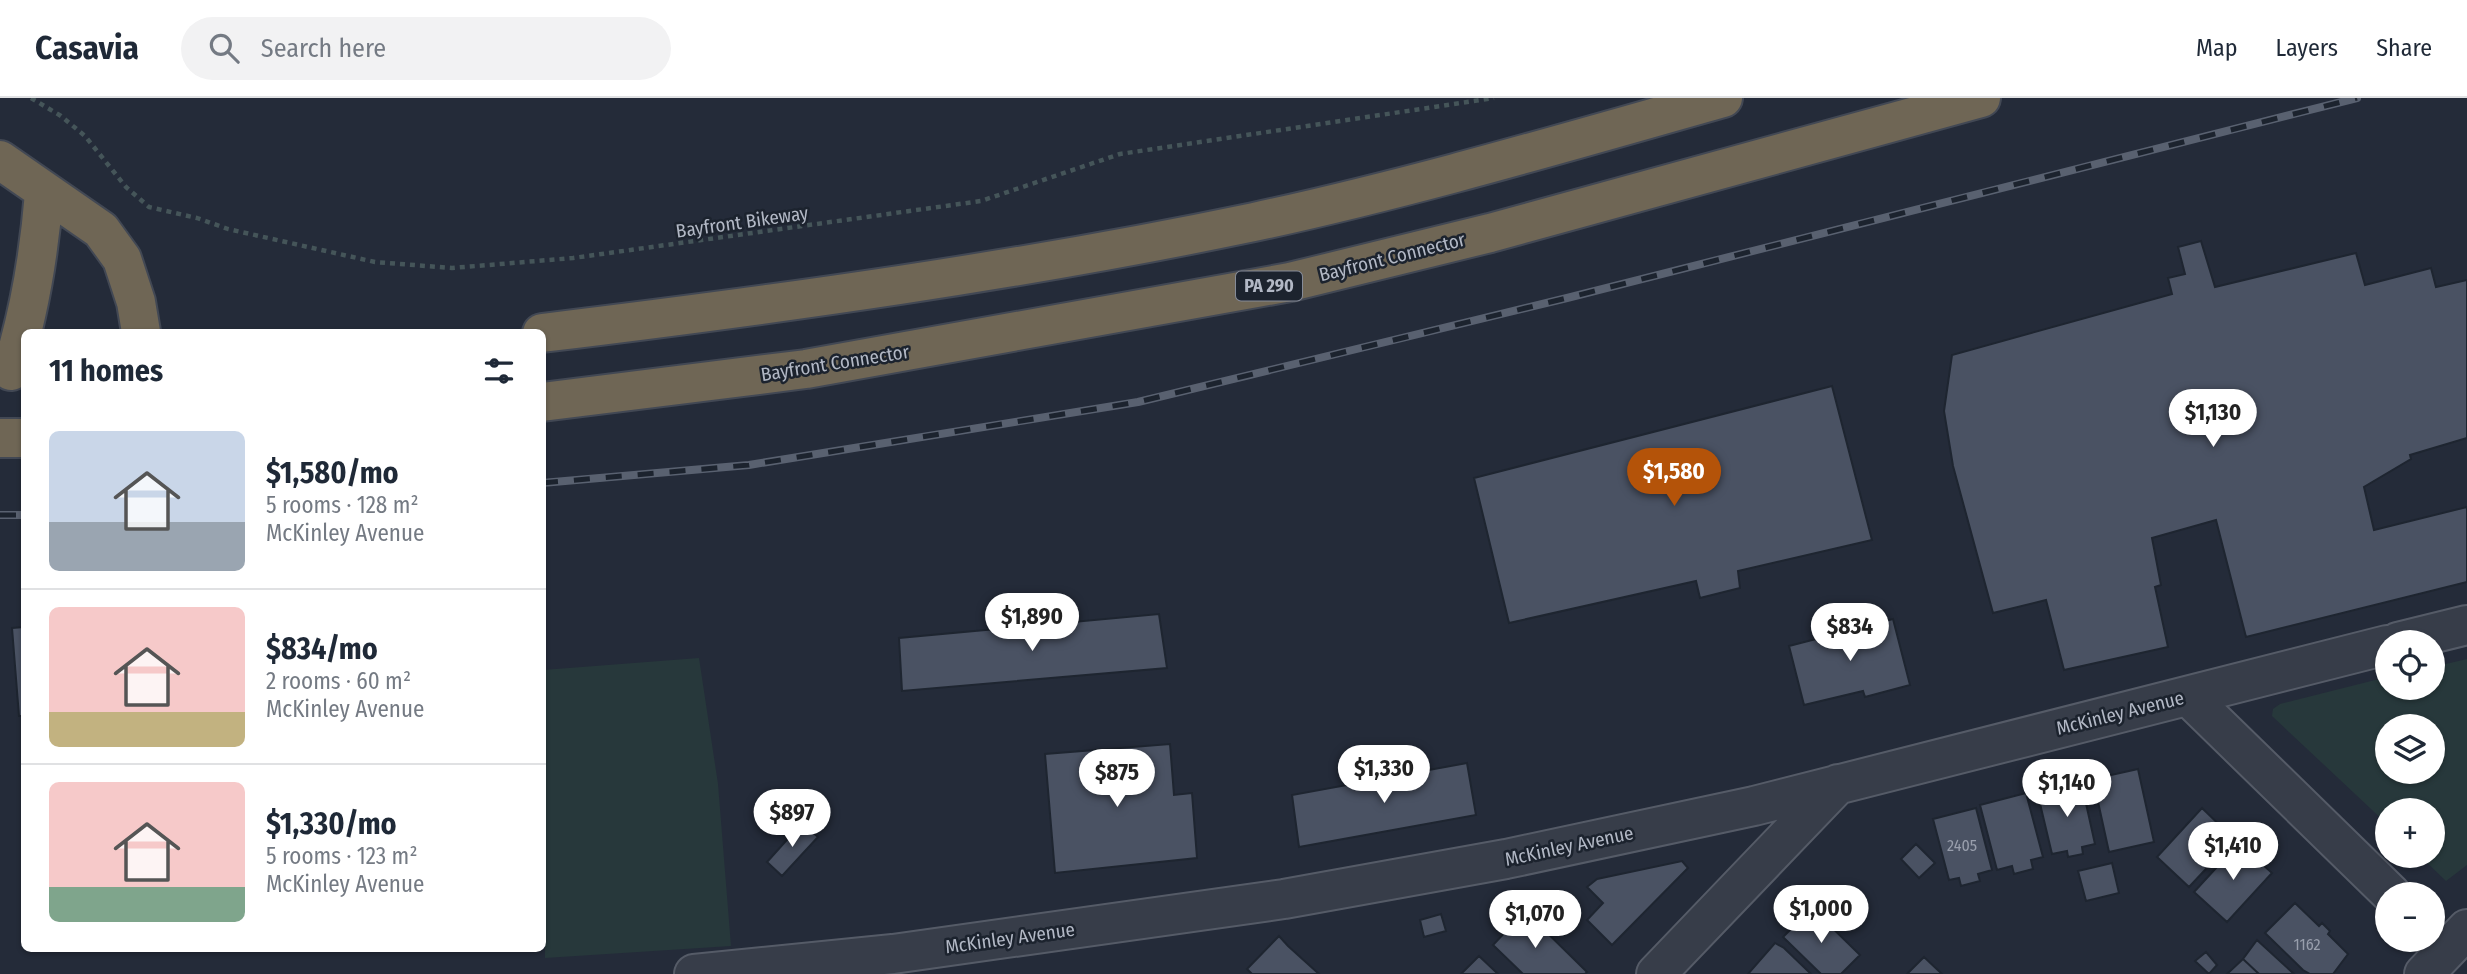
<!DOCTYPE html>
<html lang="en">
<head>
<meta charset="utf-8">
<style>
	:root { --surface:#fff; --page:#f2f2f3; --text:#1f2937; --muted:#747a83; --line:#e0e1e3; --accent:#b45309 }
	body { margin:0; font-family:"Fira Sans Condensed",sans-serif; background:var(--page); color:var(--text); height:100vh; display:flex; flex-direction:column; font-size:26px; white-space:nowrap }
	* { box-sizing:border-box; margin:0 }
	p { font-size:23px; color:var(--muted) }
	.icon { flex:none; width:38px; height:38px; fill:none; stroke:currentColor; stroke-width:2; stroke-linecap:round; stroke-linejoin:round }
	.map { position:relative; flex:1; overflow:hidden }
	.sheet { position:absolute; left:21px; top:231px; width:525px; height:623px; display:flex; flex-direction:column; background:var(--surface); border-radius:10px; box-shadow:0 2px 5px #0004 }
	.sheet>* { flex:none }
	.buttons { position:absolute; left:2375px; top:532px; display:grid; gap:14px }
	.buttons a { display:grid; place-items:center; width:70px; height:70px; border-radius:50%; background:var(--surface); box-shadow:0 2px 5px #0004; font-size:35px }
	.price { position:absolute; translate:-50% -60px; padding:0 16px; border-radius:24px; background:#fff; color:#222; font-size:23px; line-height:46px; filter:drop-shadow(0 2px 4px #0008) }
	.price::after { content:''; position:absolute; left:50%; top:42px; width:21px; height:16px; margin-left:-10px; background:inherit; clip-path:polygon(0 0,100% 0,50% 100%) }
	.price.on { background:var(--accent); color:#fff }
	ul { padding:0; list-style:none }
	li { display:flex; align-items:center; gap:21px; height:175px; padding:0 28px }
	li+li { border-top:2px solid var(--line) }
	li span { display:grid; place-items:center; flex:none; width:196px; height:140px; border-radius:10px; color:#555 }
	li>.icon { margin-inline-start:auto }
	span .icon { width:84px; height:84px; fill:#fffc; stroke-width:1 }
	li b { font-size:30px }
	h2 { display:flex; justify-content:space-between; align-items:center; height:84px; padding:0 28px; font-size:30px }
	header { display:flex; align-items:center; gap:42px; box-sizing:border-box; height:98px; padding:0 35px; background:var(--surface); border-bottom:2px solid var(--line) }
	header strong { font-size:33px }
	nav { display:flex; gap:38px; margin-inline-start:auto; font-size:24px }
	.search { width:490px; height:63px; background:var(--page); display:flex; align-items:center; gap:18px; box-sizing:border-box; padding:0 24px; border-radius:38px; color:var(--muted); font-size:26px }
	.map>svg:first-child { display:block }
</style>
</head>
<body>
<header>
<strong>Casavia</strong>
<div class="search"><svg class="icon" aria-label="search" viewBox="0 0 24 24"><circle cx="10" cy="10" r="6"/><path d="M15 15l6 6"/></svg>Search here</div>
<nav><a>Map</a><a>Layers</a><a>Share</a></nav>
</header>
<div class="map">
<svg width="2467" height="876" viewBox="0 0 2467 876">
	<rect width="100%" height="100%" fill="#242b39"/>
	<path fill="#27383b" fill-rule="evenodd" d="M699,560L718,686L731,848L545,860L543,572Z
		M2467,561V767L2446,783L2420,758H2432V712H2387V726L2272,618L2273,611L2280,606L2387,579V590H2432L2433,569ZM2387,628H2432V674H2387Z"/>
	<path fill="#4a5263" stroke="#1e2530" stroke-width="2" d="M2201,143L2215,189L2356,155L2365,187L2431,170L2436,189L2467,182V340L2410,357L2411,361L2364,389L2374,432L2467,409V484L2246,539L2216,422L2152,440L2161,487L2155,489L2168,549L2064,572L2046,502L1993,515L1953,368L1944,313L1952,257L2172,196L2168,180L2185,176L2178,149Z
		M1832,288L1872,442L1738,473L1740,490L1700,500L1696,483L1509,525L1474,380Z
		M1159,516L1167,570L902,593L899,540Z
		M1893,521L1910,587L1865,599L1863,593L1804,607L1789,548Z
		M24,529V618H19L12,530Z
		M1170,646L1174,697L1192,695L1197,760L1055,775L1045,656Z
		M1467,665L1476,717L1299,749L1292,697Z
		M2138,671L2154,744L2109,754L2093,681Z
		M2081,683L2095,746L2082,749L2083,756L2068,759L2067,753L2052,756L2037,693Z
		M2026,695L2043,759L2031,762L2033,771L2014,776L2012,768L1997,772L1980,707Z
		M1976,710L1992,772L1978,776L1980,783L1961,788L1959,780L1949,782L1933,721Z
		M2202,710L2234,741L2189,789L2157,759Z
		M802,725L818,739L782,778L767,764Z
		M2239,745L2272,775L2227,824L2194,794Z
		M1916,746L1935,765L1919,780L1901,761Z
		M1682,763L1688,770L1612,847L1587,822L1603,805L1587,789L1597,781Z
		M2112,765L2119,795L2086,803L2078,773Z
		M2295,805L2319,828L2322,825L2330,833L2328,836L2348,856L2333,876H2310L2303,872L2265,835Z
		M1812,810L1860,857L1841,876H1821L1783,839Z
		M1525,813L1587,874L1585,876H1523L1493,847Z
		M1441,816L1446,833L1424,839L1420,822Z
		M1279,838L1288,848L1319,876H1252L1247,871Z
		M2257,842L2294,876H2259L2243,861Z
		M1775,845L1784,850L1811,876H1748Z
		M2206,854L2217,867L2209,876L2195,863Z
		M1479,858L1498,876H1461Z
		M1924,859L1942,876H1907Z
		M2243,861L2259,876H2227Z"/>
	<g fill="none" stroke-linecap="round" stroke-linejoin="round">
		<g stroke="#555b67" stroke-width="42">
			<path id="minor" d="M2398,544L2467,527
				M2188,598L2391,796
				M694,876L893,856L1284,801L1506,761L1754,708L2387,547
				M1656,876L1838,686
				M2424,876L2467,831"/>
		</g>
		<g stroke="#424854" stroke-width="42">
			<path id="highway" d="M0,62L101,132L122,161L136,204L141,234
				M542,235C781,206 1019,173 1254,124C1412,90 1567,44 1723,0
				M11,273C30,214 39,157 44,95
				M542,304L806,271L1290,184L1490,135L1981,0
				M0,340H24"/>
		</g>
		<path stroke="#455559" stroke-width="4.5" stroke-dasharray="5 5" stroke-linecap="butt" d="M31,0L61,18L85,38L126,89L149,109L197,120L228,131L375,164L452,170L573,160L981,103L1120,56L1494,0"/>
		<use href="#minor" stroke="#373d49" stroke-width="38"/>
		<use href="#highway" stroke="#6f6655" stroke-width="38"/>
		<g stroke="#596170" stroke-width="8">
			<path id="rail" d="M542,385L749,367L1138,304L1567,200L2357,0
				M0,417H24"/>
		</g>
		<use href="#rail" stroke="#1c232e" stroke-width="5" stroke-dasharray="16" stroke-linecap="butt"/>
	</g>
	<g text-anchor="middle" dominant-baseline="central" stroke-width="5" stroke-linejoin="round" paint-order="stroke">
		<g font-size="16" fill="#989eac">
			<text x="1962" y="747">2405</text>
			<text x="2307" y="846">1162</text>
		</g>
		<rect fill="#1c232e" stroke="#858b98" stroke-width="2" x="1236" y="173.5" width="66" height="29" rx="5"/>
		<g font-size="18" font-weight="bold" fill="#b2b8c5">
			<text x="1269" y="188">PA 290</text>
		</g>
		<g font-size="19" fill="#b2b8c5" stroke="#1c232e">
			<text transform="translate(742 124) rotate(-8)">Bayfront Bikeway</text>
			<text transform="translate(1392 159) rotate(-14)">Bayfront Connector</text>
			<text transform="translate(835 265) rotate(-9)">Bayfront Connector</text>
			<text transform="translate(2120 615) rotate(-14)">McKinley Avenue</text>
			<text transform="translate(1569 748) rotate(-12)">McKinley Avenue</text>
			<text transform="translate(1010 840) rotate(-8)">McKinley Avenue</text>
		</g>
	</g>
</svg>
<div class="buttons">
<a><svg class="icon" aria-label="locate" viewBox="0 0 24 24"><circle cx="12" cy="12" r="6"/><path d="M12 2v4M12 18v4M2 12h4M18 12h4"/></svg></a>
<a><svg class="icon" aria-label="layers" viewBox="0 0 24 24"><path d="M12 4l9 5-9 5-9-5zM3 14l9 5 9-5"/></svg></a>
<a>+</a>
<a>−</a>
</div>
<b class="price" style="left:2213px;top:351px">$1,130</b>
<b class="price on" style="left:1674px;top:410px">$1,580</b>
<b class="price" style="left:1032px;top:555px">$1,890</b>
<b class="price" style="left:1850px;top:565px">$834</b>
<b class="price" style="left:1384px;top:707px">$1,330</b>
<b class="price" style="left:1117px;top:711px">$875</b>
<b class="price" style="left:2067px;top:721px">$1,140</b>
<b class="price" style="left:792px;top:751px">$897</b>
<b class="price" style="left:2233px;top:784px">$1,410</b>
<b class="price" style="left:1821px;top:847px">$1,000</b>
<b class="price" style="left:1535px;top:852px">$1,070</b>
<section class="sheet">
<h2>11 homes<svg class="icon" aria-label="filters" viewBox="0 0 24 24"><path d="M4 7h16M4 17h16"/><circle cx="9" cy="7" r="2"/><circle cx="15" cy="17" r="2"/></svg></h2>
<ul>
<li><span style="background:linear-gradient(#c9d6e8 65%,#9aa5b1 0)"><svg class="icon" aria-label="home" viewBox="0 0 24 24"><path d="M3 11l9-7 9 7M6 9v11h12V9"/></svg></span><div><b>$1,580/mo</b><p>5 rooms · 128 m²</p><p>McKinley Avenue</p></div></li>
<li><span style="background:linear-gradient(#f6c9c9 75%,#c2b280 0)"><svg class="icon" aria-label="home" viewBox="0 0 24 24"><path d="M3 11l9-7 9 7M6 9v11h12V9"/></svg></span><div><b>$834/mo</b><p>2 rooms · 60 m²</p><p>McKinley Avenue</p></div></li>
<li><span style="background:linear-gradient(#f6c9c9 75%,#7fa58c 0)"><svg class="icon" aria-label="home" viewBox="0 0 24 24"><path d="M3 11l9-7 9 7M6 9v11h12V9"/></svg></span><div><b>$1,330/mo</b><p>5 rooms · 123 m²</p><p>McKinley Avenue</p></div></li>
</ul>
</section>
</div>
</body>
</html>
